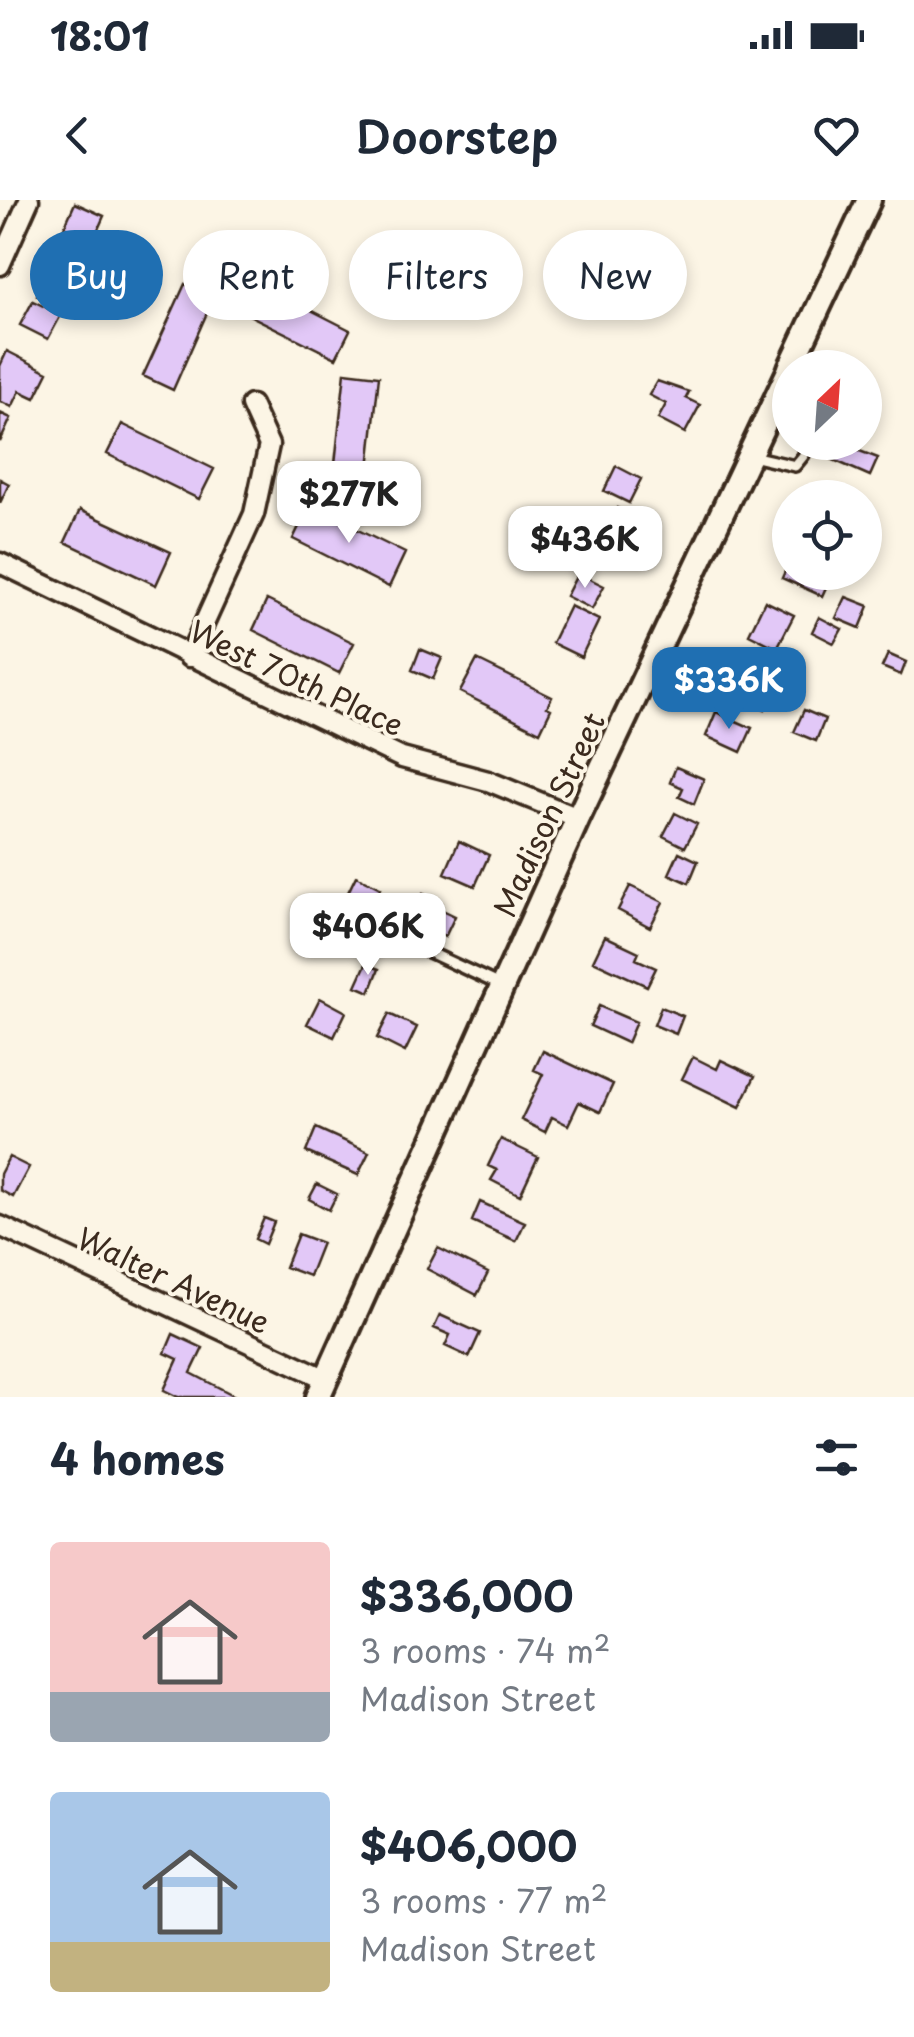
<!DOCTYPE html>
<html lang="en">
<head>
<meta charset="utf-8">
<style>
	:root { --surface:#fff; --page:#f2f2f3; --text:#1f2937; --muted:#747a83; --accent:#1f6fb2 }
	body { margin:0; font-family:"Playpen Sans",sans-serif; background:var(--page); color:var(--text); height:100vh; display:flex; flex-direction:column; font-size:38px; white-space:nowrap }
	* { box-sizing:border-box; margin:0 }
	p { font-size:32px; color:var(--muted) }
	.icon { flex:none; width:55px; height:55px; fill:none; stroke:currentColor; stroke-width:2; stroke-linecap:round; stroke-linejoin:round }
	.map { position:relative; height:1197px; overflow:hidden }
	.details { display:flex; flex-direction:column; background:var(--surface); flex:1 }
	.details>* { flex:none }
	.hud { position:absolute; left:30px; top:30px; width:855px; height:90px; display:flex; gap:20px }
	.needle { width:65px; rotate:25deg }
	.tools { position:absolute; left:772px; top:150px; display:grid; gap:20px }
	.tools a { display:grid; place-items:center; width:110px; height:110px; border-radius:50%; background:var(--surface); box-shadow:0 5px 15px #0003; font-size:50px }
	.price { position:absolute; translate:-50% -85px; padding:0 22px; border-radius:20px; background:#fff; color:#222; font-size:32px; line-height:65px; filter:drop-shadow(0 2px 5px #0008) }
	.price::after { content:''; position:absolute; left:50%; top:60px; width:30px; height:22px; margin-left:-15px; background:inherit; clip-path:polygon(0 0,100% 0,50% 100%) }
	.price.current { background:var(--accent); color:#fff }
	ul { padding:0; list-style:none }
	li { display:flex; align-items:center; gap:30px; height:250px; padding:0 50px }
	li span { display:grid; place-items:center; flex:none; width:280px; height:200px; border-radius:10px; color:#555 }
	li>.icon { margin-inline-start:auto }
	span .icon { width:120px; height:120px; fill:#fffc; stroke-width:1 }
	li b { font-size:42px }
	h2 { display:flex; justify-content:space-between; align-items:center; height:120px; padding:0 50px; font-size:42px }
	.tag { padding:0 35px; border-radius:45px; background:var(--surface); box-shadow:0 5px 15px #0003; font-size:35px; line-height:90px }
	.tag.current { background:var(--accent); color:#fff }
	.status { display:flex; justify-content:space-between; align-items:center; height:70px; padding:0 50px; background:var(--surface); direction:ltr }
	.status svg { height:28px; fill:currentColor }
	header { display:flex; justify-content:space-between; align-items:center; height:130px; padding:0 50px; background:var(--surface); font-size:45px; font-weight:600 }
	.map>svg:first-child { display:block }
</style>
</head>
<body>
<div class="status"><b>18:01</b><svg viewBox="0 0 49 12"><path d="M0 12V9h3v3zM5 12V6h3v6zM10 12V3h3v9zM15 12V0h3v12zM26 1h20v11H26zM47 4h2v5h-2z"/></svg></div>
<header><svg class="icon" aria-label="back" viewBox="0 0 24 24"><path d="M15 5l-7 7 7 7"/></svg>Doorstep<svg class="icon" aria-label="heart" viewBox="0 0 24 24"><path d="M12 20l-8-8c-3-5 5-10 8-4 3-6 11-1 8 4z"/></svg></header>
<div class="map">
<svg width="914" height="1197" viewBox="0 0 914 1197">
	<rect width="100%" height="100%" fill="#fcf5e5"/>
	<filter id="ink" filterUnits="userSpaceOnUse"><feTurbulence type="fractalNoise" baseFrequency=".01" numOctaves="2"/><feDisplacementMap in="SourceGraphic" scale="20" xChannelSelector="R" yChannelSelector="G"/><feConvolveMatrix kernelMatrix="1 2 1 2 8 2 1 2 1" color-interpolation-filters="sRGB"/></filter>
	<g filter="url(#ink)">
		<path fill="#e2c8f7" stroke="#3b2a1e" stroke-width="2.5" d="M75,3L104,16L87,54L58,41Z
			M55,56L92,72L80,98L60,89L54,103L37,95Z
			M588,77L608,86L595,115L575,107Z
			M258,83L350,130L336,158L243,112Z
			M185,84L214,97L173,190L143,176Z
			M33,101L61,115L48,139L20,125Z
			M7,151L48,172L35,198L20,191L12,207L0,201V166Z
			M345,172L379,176L368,277L334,273Z
			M657,181L689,192L686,198L700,205L685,233L658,219L666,204L649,195Z
			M0,213L11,218L0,242Z
			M122,224L214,269L199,299L107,254Z
			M836,242L878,258L870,276L829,258Z
			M616,266L641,279L629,303L604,291Z
			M0,279L9,284L0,303Z
			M309,306L405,353L389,387L293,339Z
			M617,308L643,321L627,353L585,332L593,315L610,323Z
			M80,310L171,352L156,385L65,342Z
			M790,360V372H833L822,396L782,378Z
			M578,373L604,386L592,409L566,396Z
			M846,397L869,406L860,428L836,418Z
			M267,400L354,443L339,473L253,430Z
			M765,401L794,415L777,448L749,434Z
			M570,406L599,420L581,457L552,443Z
			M819,417L842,429L834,443L812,432Z
			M420,449L442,458L433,479L412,470Z
			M888,454L906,462L901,475L882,467Z
			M755,456L783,470L765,509L736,495Z
			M477,460L552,497L547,507L551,509L540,532L460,492Z
			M804,510L825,519L816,541L794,532Z
			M716,512L752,528L741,552L706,536Z
			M676,567L704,579L694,604L679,597L683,588L670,582Z
			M675,613L697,624L685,647L663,636Z
			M459,641L489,655L475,686L445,673Z
			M679,652L698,661L689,683L669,674Z
			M356,676L380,688L364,721L340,709Z
			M630,686L663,702L650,727L618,710Z
			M423,694L442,703L440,709L455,716L445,737L410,720Z
			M338,718L365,731L355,753L327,740Z
			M605,736L639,752L636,759L656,768L647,786L593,761Z
			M366,764L379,769L370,792L356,786Z
			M320,798L346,812L334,837L307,824Z
			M599,806L636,822L627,843L590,826Z
			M661,807L683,816L676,834L654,825Z
			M389,814L417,827L405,852L377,838Z
			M543,851L613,884L600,912L579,902L568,925L552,917L545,932L521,920L543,874L534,870Z
			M693,857L717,869L721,860L755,876L740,907L682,879Z
			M316,928L369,952L358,975L306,952Z
			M501,939L538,957L520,995L491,980L497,970L488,966Z
			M9,957L29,967L13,997L0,990V974Z
			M317,984L337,994L329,1010L309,999Z
			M480,1002L525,1022L516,1041L472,1021Z
			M264,1018L274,1022L265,1044L255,1039Z
			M298,1034L322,1043L309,1076L285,1067Z
			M438,1048L488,1073L477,1095L427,1069Z
			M440,1115L480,1133L469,1157L445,1146L450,1135L434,1128Z
			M173,1134L203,1148L191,1173L237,1197H178L164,1190L178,1159L165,1153Z"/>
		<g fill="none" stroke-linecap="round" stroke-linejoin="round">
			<g stroke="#3b2a1e" stroke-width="16">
				<path id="service" d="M751,256L795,266L804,255L806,242
					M398,718L418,747L502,786"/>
			</g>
			<g stroke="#3b2a1e" stroke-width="25">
				<path id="minor" d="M0,65L29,0
					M0,363L402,558L488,581L578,618
					M189,457L254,314L269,245L251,205
					M0,1026L326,1179"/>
			</g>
			<g stroke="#3b2a1e" stroke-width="30">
				<path id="tertiary" d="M790,168L869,0
					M318,1197L578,618L790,169"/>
			</g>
			<use href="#service" stroke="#fcf5e5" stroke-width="9"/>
			<use href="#minor" stroke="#fcf5e5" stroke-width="18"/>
			<use href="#tertiary" stroke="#fcf5e5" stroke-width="22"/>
		</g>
	</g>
	<g text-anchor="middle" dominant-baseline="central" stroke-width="8" stroke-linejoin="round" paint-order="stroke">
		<g font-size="30" fill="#3b2a1e" stroke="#fcf5e5">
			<text transform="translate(297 477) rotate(25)">West 70th Place</text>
			<text transform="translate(548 614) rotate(-65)">Madison Street</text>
			<text transform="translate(174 1079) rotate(25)">Walter Avenue</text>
		</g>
	</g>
</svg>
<div class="tools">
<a><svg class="needle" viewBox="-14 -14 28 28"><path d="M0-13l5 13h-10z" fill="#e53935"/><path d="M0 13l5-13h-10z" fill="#747a83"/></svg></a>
<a><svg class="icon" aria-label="locate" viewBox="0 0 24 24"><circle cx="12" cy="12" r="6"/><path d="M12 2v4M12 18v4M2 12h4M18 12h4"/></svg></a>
</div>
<b class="price" style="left:349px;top:346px">$277K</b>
<b class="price" style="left:585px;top:391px">$436K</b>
<b class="price current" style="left:729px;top:532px">$336K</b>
<b class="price" style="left:368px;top:778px">$406K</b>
<div class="hud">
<a class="tag current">Buy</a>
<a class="tag">Rent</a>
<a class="tag">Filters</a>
<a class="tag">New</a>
</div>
</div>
<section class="details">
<h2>4 homes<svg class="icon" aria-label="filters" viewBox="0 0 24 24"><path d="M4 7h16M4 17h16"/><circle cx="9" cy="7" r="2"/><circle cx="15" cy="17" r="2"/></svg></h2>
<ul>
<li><span style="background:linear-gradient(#f6c9c9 75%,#9aa5b1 0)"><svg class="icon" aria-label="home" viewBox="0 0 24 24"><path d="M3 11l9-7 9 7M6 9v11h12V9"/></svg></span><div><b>$336,000</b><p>3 rooms · 74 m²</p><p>Madison Street</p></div></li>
<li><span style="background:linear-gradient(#a9c7e8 75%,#c2b280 0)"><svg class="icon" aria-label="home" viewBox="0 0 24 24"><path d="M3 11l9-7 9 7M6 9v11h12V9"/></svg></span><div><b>$406,000</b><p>3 rooms · 77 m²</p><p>Madison Street</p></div></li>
</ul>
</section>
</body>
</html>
